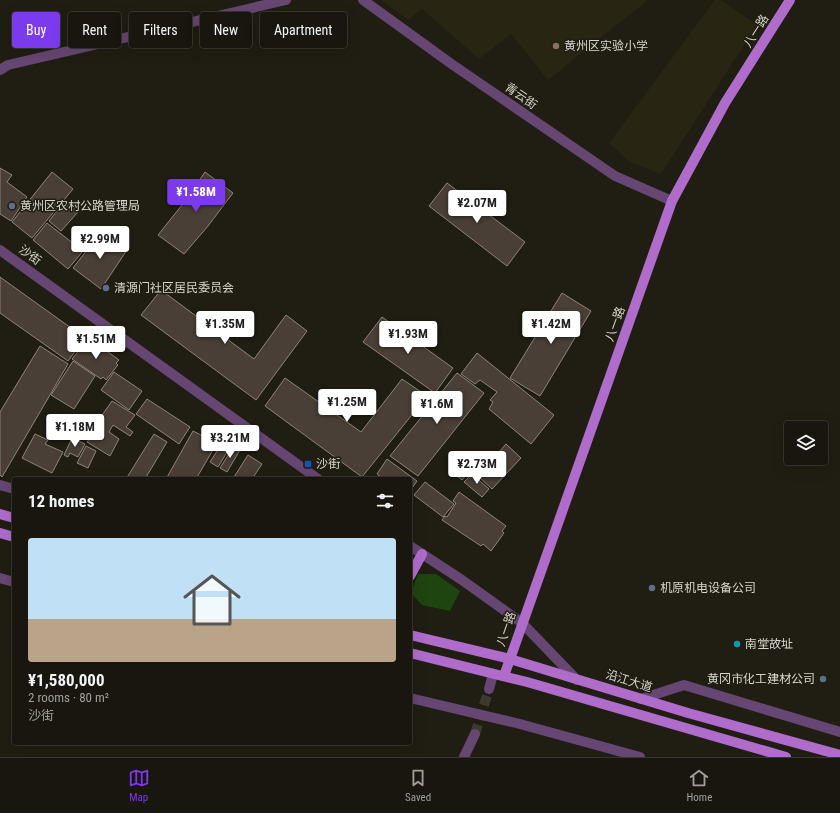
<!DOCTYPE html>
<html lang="en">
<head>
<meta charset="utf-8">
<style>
	:root { --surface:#18160e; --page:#211f17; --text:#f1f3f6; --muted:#9f9f9e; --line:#36352e; --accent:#7c3aed }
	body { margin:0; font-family:"Roboto Condensed","Noto Sans SC",sans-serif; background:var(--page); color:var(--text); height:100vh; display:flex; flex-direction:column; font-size:15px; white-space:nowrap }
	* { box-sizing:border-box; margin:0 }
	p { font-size:13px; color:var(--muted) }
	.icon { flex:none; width:22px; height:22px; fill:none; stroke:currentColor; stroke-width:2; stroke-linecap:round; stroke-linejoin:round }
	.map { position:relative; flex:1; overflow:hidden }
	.drawer { position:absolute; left:12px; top:477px; width:400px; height:268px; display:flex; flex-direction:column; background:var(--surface); border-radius:4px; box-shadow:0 4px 16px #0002,0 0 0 1px var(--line) }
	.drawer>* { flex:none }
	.guide { position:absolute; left:12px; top:12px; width:400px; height:36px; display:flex; gap:8px }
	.tools { position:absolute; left:784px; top:421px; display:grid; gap:8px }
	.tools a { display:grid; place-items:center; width:44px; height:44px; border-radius:4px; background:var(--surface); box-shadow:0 4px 16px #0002,0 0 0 1px var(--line); font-size:20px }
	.price { position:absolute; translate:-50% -34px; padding:0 9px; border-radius:4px; background:#fff; color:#222; font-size:13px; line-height:26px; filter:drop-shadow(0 1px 2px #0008) }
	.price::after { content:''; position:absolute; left:50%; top:24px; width:12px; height:9px; margin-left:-6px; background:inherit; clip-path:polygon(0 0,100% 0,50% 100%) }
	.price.active { background:var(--accent); color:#fff }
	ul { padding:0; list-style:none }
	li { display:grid; align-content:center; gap:8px; height:212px; padding:0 16px }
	li span { display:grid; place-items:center; height:124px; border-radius:4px; color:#555 }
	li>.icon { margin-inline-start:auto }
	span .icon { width:72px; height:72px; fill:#fffc; stroke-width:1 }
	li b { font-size:17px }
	h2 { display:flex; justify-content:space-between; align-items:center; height:48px; padding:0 16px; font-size:17px }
	.tag { padding:0 14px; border-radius:4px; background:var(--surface); box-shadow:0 4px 16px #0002,0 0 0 1px var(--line); font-size:14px; line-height:36px }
	.tag.active { background:var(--accent); color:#fff }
	.tabs { display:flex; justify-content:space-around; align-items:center; height:56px; border-top:1px solid var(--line); background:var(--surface); font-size:11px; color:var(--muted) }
	.tabs a { display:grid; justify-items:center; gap:2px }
	.tabs .active { color:var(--accent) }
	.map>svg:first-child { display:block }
</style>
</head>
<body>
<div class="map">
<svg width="840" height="757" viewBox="0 0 840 757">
	<rect width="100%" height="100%" fill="#201e12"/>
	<path fill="#292513" d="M381,0H648L548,80L511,34L479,59L422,9L408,20Z
		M715,0H721L757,25L661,174L630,162L609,143Z"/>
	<path fill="#1e450f" d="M418,574H436L460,591L450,611L422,605L411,593Z"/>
	<path fill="#493f36" stroke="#8f8479" d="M0,168L12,175L7,182L27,197L11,221L0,214Z
		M52,172L73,189L32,238L12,222Z
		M205,172L233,193L208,226L184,254L158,235L182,205Z
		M447,183L525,242L507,266L429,206Z
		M65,201L78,212L61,231L49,221Z
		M47,223L83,251L68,269L33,240Z
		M101,232L127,250L101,289L73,268Z
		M0,277L85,338L68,361L0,313Z
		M161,290L254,359L286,315L307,331L256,400L141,315Z
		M562,293L591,311L540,396L510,378Z
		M382,317L453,368L435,393L363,342Z
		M89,338L119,360L116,363L118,365L106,380L103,377L101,379L72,359Z
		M40,346L68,364L2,477L0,475V412Z
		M477,353L554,415L531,444L489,409L493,402L490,400L497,392L480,380L475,384L461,374Z
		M73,361L95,376L74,409L51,395Z
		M114,372L142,391L129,410L101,390Z
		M457,373L484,393L418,476L390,456Z
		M285,378L361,432L402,379L427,396L362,477L265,406Z
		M147,399L190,427L179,444L136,414Z
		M112,401L135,415L126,427L133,432L130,436L113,425L109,432L119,439L110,456L87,442L91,437L88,435Z
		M193,431L217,443L196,479H166Z
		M35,434L48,440L45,444L63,452L52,473L22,458Z
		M154,434L167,442L145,479H126Z
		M72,438L85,444L78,457L70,453L68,457L64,455Z
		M224,440L232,444L218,467L210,462Z
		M506,444L521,458L492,489L478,476Z
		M86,446L96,451L88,468L77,463Z
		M234,446L240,450L227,472L220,468Z
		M248,455L262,464L252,479H237L234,477Z
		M387,459L417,481L410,491V479H383L377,474Z
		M462,459L473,468L462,480L451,471Z
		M472,474L489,489L482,497L464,482Z
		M425,482L454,504L443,517L414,495Z
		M459,492L506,526L502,531L504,533L491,551L483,544L481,546L442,520L445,516L447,517L456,503L453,501Z"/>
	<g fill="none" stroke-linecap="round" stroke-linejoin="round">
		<path stroke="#3b3a2e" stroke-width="10" stroke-dasharray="10 5" stroke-linecap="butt" d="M475,734L489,689"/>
		<path stroke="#664673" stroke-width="10" d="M363,0L453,65L615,176L672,201
			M0,70L8,65L286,0
			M0,250L318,479
			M0,485L14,489
			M410,546L462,580L522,623L577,680
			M0,578L14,582
			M489,689L493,674
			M410,698L520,724L640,757
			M641,699L684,685L840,732
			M464,757L475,734"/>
		<path stroke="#af6ccb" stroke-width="10" d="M0,514L14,518
			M0,533L14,537
			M410,576L422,554
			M410,635L510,659L688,713L840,755
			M410,653L527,682L786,757
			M504,676L672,201L725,103L790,0"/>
	</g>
	<circle fill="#8d6e63" stroke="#201e12" stroke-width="1.5" cx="556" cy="46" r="4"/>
	<g fill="#5c6f8a" stroke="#201e12" stroke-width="1.5">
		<circle cx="12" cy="206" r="4"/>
		<circle cx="106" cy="288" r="4"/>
		<circle cx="652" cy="588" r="4"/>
		<circle cx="823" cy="679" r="4"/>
	</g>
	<rect fill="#1a4fb4" stroke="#201e12" stroke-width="1.5" x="304" y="460" width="8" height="8" rx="2"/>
	<circle fill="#0f9aa8" stroke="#201e12" stroke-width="1.5" cx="737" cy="644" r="4"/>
	<g text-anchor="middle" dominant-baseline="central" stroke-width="3" stroke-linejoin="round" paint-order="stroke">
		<g font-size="12" fill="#d7d6ce" stroke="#201e12">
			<text transform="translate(756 31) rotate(-58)">八一路</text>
			<text transform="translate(521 96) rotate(35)">青云街</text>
			<text transform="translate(30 255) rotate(36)">沙街</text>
			<text transform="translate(615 324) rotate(-70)">八一路</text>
			<text transform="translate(506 629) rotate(-71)">八一路</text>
			<text transform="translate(629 681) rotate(17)">沿江大道</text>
		</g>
		<g font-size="12" fill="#d7d6ce" stroke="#201e12" text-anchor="start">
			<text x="564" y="46">黄州区实验小学</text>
			<text x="20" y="206">黄州区农村公路管理局</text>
			<text x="114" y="288">清源门社区居民委员会</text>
			<text x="316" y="464">沙街</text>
			<text x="660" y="588">机原机电设备公司</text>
			<text x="745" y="644">南堂故址</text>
			<text x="815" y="679" text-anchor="end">黄冈市化工建材公司</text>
		</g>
	</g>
</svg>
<div class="tools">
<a><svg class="icon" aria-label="layers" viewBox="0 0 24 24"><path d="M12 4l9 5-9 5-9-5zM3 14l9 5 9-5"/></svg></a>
</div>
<b class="price active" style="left:196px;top:213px">¥1.58M</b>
<b class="price" style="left:477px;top:224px">¥2.07M</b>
<b class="price" style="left:100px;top:260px">¥2.99M</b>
<b class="price" style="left:225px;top:345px">¥1.35M</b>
<b class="price" style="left:551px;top:345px">¥1.42M</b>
<b class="price" style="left:408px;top:355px">¥1.93M</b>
<b class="price" style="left:96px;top:360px">¥1.51M</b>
<b class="price" style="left:347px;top:423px">¥1.25M</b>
<b class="price" style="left:437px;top:425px">¥1.6M</b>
<b class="price" style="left:75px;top:448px">¥1.18M</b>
<b class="price" style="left:230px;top:459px">¥3.21M</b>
<b class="price" style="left:477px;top:485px">¥2.73M</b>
<div class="guide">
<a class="tag active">Buy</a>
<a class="tag">Rent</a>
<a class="tag">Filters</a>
<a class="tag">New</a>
<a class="tag">Apartment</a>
</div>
<section class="drawer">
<h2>12 homes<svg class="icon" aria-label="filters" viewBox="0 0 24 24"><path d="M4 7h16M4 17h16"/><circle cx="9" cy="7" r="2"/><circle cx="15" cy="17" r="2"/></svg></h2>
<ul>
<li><span style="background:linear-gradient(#bfe0f5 65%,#b9a48a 0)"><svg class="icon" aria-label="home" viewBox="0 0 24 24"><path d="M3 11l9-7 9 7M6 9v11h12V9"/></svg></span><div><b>¥1,580,000</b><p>2 rooms · 80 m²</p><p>沙街</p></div></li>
</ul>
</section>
</div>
<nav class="tabs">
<a class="active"><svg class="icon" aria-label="map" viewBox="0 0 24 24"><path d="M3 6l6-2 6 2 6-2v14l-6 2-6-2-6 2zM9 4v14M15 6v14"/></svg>Map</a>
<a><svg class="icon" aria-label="saved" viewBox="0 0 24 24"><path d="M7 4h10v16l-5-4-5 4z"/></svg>Saved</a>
<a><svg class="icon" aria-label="home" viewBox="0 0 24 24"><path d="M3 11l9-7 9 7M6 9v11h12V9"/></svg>Home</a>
</nav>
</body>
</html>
